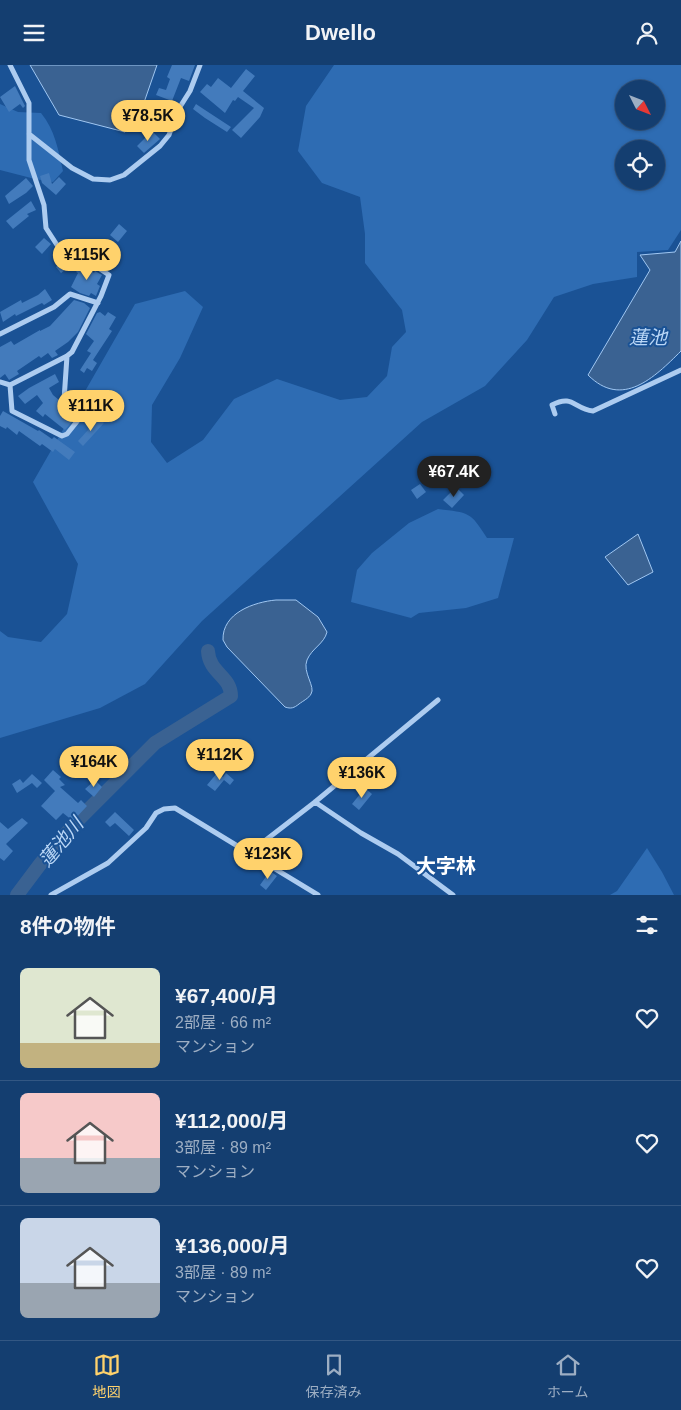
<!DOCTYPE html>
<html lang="ja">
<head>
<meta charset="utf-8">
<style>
	:root { --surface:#143e70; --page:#214978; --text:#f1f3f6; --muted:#9daec3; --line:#335783; --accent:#ffd26c }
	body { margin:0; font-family:Arial,"Noto Sans JP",sans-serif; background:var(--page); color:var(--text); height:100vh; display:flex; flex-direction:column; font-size:19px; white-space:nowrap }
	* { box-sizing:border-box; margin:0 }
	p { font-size:16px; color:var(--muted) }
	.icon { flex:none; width:28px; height:28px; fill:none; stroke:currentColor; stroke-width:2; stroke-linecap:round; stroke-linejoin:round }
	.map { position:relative; height:830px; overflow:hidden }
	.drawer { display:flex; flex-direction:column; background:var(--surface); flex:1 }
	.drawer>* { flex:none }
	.needle { width:32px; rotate:132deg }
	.controls { position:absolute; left:615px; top:15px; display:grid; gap:10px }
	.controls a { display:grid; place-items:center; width:50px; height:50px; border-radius:50%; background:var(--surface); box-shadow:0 1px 4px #0004,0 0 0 1px var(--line); font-size:25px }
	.price { position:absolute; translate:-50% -42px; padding:0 11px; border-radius:18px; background:var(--accent); color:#111; font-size:16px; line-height:32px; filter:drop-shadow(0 1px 2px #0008) }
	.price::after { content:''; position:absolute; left:50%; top:30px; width:15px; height:11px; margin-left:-8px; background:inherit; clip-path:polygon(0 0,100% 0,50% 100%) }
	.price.selected { background:#222; color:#fff }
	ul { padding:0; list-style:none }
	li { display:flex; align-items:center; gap:15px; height:125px; padding:0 20px }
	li+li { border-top:1px solid var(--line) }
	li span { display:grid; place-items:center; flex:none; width:140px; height:100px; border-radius:8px; color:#555 }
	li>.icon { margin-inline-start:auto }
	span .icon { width:60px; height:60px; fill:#fffc; stroke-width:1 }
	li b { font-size:21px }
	h2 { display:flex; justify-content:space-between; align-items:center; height:60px; padding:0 20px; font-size:21px }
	header { display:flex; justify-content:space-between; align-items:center; height:65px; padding:0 20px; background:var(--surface); font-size:22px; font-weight:700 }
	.menu { display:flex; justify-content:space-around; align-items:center; height:70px; border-top:1px solid var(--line); background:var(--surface); font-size:14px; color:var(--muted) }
	.menu a { display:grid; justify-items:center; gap:2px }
	.menu .selected { color:var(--accent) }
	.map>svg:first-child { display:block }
</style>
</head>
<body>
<header><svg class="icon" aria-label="menu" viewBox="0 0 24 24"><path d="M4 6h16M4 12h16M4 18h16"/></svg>Dwello<svg class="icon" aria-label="person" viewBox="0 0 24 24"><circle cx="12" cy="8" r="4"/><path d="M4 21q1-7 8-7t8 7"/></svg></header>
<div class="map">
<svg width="681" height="830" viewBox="0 0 681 830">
	<rect width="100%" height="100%" fill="#1a5295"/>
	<path fill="#2e6cb3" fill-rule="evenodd" d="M334,0H681V165L668,185L637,187V212L593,219L554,232L527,275L485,321L422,357L202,556L145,619L100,643L0,673V566L8,572L41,577L67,549L78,499L33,417L135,239L185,226L203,242L180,293L152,340L151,377L167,398L203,375L234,334L277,314L340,335L367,332L387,311L392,282L406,267L402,245L365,198V169L360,132L322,118L298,86L306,41ZM624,24H656V56H624ZM624,84H656V116H624Z
		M0,39L18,47L41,48C55,65 58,84 63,106L53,117L35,114L0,105Z
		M438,444C469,448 470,446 487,473H514L498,533L466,543L419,548L411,553L351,537L357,505L372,488L409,458Z
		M647,783L662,807L674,830H610L617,826Z"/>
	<path fill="#3a6292" stroke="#a0c7f2" d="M30,0H157L140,49L125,67L59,50Z
		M681,176V286C654,313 622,344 588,310L650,205L640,190L675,187Z
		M638,469L653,507L628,520L605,492Z
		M276,535H296L318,552L327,567C324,579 312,583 307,595C302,607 316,622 311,629C309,633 303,636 299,639C294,643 291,644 285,642L227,582L223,575C222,548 254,537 276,535Z"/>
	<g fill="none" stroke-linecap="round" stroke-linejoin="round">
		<path stroke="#3a6292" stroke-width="14" d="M17,830L41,798L76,757L155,678L231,631C231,611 209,608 208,586"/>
	</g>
	<path fill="#437bbc" d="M172,0H195L189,16L181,13L172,36L156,30L159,23L166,25L170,14L167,12Z
		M246,4L255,11L243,26L264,43L260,52L241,73L232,65L254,43L238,32L235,36L233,35L225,48L200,27L207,19L211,22L218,13L231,23Z
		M15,21L25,41L23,43L20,39L9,47L0,32Z
		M196,39L205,45L231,62L227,67L205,53L193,44Z
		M152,66L160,74L144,88L137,81Z
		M49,108L52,119L59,112L66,119L56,130L42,118L40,111Z
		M26,113L33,121L26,128L9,139L5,131Z
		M31,136L36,145L27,149L29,151L13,164L6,156Z
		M119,159L127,166L118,177L110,170Z
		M44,173L51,179L42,189L35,182Z
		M69,194L73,199L61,208L56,202L62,196L64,198Z
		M84,198L94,208L95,206L102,210L97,219L100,221L96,231L91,228L89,231L80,228L71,222L78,208L76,207Z
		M45,224L52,235L44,240L42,238L16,251L15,249L3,257L0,247L21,235L22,238L38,230Z
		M74,235L84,238L90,243L78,267L68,277L55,286L58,290L52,293L48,288L41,293L39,291L17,306L19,309L9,315L5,309L0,313V282L11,276L14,280L40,265V266L50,261Z
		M100,247L105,251L108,247L116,252L109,264L112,266L93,295L97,298L92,306L87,303L84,308L80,305L91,288L87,286L94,276L86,269L97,248Z
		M55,309L59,317L49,323L53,330L77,350L65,365L45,349L43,352L36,346L43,338L37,330L25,339L18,331L29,323Z
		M3,346L38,366L39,365L52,374L54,372L75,387L69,395L55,384L53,387L42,379L40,381L19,366L17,370L7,362L6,364L0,361V351Z
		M99,353L104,358L83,381L78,376Z
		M420,419L426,427L417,434L411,425Z
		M456,422L464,430L452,443L443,435Z
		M53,705L61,712L59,714L65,720L60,722L78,738L81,735L87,741L73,756L63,748L56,755L41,741L55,726L44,715Z
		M217,708L223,712L226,708L234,715L230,720L224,715L215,726L207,720Z
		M32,709L42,718L37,723L32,718L17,728L12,719L20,714L23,718Z
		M95,715L102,722L94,732L85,724Z
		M365,723L372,729L359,745L352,739Z
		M115,747L134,765L129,771L115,758L110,762L105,757Z
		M22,753L28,758L6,779L13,786L4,796L0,793V757L8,764Z
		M270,806L277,811L266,825L260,820Z"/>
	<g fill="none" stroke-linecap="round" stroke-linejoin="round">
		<path stroke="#adccf0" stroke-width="5" d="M29,69L72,103L93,114L110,115L124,110L160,81L169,70L178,45L190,26L200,0
			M0,269L54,242L70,229L98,238
			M0,317L10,320L67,291L72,287L101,231L109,210L88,196L67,178L62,181L57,180L46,163L44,140L29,95V38L10,0
			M10,320L12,346L62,371L67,369L83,349L64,335L67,291
			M555,349L552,340C573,329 574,344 593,346L681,305
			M315,737L361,768L398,789L453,830
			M249,788L315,737L438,635
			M51,830L108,798L146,763L156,748L164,744L175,743L318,830"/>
	</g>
	<g text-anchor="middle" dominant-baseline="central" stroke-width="4" stroke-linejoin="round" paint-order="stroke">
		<g font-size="19" font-style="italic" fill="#b9d6f6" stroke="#1a5295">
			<text x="648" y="272">蓮池</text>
			<text transform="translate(61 777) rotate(-50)">蓮池川</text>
		</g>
		<g font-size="20" font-weight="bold" fill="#fff" stroke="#1a5295">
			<text x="446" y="801">大字林</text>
		</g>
	</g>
</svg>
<div class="controls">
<a><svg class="needle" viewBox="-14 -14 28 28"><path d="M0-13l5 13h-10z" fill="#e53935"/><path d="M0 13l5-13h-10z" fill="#9daec3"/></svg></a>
<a><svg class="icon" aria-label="locate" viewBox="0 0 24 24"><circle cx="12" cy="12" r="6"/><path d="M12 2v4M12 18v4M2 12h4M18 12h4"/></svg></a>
</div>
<b class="price" style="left:148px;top:77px">¥78.5K</b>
<b class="price" style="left:87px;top:216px">¥115K</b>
<b class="price" style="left:91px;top:367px">¥111K</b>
<b class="price selected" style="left:454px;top:433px">¥67.4K</b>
<b class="price" style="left:220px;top:716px">¥112K</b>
<b class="price" style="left:94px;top:723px">¥164K</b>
<b class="price" style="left:362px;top:734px">¥136K</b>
<b class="price" style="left:268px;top:815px">¥123K</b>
</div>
<section class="drawer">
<h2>8件の物件<svg class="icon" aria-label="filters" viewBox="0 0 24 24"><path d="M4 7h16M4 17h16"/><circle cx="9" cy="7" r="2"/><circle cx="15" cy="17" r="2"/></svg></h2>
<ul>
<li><span style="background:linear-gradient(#dfe7d0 75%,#c2b280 0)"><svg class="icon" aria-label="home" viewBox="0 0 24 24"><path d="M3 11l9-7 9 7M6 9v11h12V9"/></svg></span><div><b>¥67,400/月</b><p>2部屋 · 66 m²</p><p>マンション</p></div><svg class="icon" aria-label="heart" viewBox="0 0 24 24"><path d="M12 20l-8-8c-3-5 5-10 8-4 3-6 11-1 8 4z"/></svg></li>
<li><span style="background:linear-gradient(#f6c9c9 65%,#9aa5b1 0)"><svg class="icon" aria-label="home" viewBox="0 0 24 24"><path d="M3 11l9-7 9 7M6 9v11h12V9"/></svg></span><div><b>¥112,000/月</b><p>3部屋 · 89 m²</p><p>マンション</p></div><svg class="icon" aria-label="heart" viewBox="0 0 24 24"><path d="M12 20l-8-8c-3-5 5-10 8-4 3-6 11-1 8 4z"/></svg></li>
<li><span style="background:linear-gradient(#c9d6e8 65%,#9aa5b1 0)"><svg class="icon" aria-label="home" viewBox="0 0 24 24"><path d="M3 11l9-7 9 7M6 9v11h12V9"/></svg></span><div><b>¥136,000/月</b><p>3部屋 · 89 m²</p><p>マンション</p></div><svg class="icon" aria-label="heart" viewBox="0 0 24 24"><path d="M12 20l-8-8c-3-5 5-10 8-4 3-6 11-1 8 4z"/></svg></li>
</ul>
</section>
<nav class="menu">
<a class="selected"><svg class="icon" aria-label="map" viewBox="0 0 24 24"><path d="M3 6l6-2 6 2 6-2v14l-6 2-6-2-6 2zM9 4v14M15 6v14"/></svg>地図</a>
<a><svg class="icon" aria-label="saved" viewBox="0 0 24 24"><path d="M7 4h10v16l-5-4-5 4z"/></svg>保存済み</a>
<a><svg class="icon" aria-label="home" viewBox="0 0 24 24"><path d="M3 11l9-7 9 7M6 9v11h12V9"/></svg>ホーム</a>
</nav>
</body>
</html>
